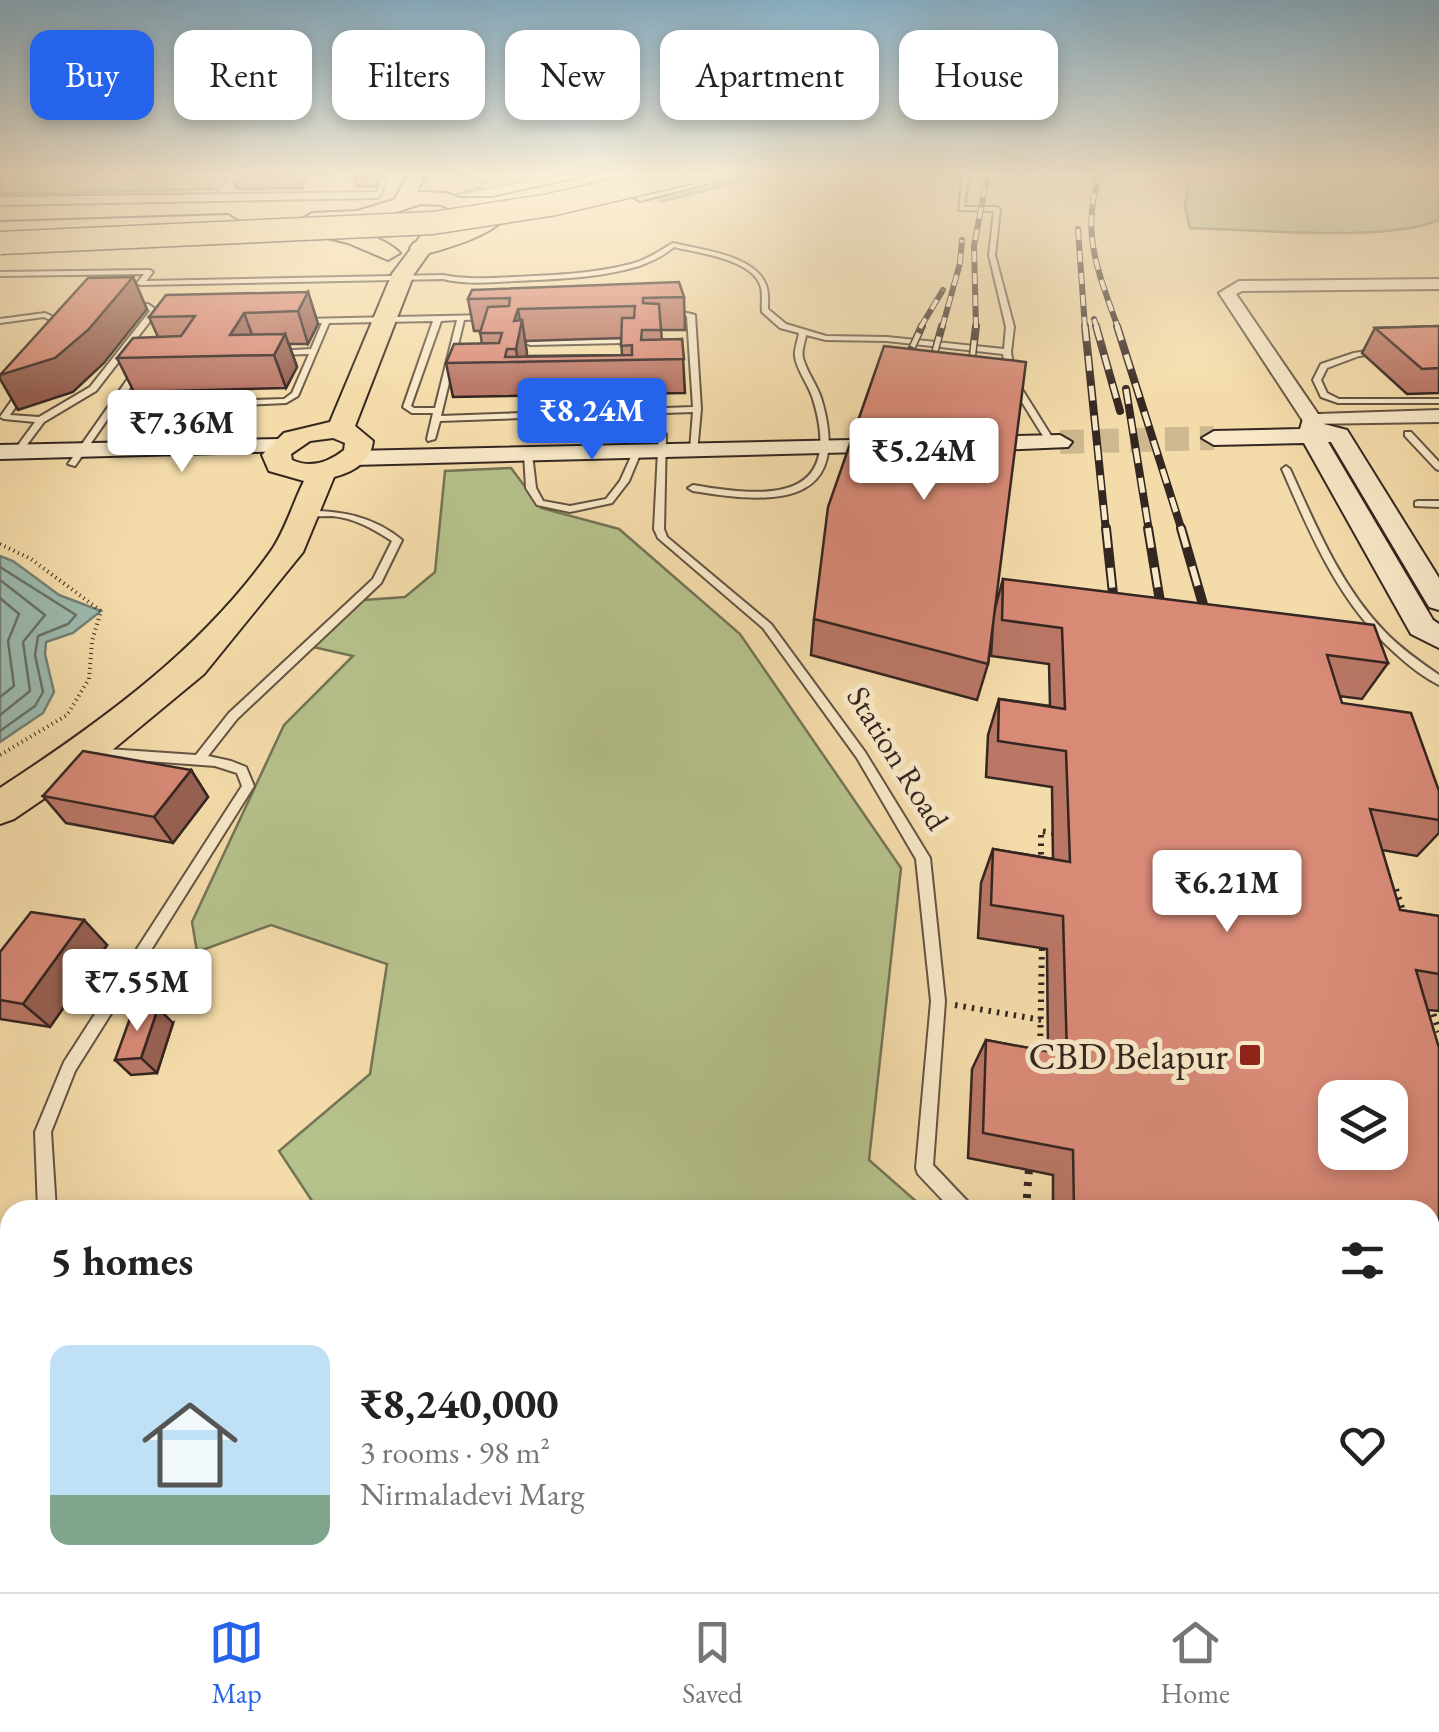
<!DOCTYPE html>
<html lang="en">
<head>
<meta charset="utf-8">
<style>
	:root { --surface:#fff; --page:#f2f2f2; --text:#222; --muted:#767676; --line:#e0e0e0; --accent:#2563eb }
	body { margin:0; font-family:"EB Garamond",serif; background:var(--page); color:var(--text); height:100vh; display:flex; flex-direction:column; font-size:38px; white-space:nowrap }
	* { box-sizing:border-box; margin:0 }
	p { font-size:32px; color:var(--muted) }
	.icon { flex:none; width:55px; height:55px; fill:none; stroke:currentColor; stroke-width:2; stroke-linecap:round; stroke-linejoin:round }
	.map { position:relative; flex:1; overflow:hidden }
	.drawer { position:absolute; left:0px; top:1200px; width:1440px; height:392px; display:flex; flex-direction:column; background:var(--surface); border-radius:30px 30px 0 0; box-shadow:0 5px 15px #0003 }
	.drawer>* { flex:none }
	.top-card { position:absolute; left:30px; top:30px; width:1380px; height:90px; display:flex; gap:20px }
	.controls { position:absolute; left:1318px; top:1080px; display:grid; gap:20px }
	.controls a { display:grid; place-items:center; width:90px; height:90px; border-radius:20px; background:var(--surface); box-shadow:0 5px 15px #0003; font-size:50px }
	.price { position:absolute; translate:-50% -85px; padding:0 22px; border-radius:10px; background:#fff; color:#222; font-size:32px; line-height:65px; filter:drop-shadow(0 2px 5px #0008) }
	.price::after { content:''; position:absolute; left:50%; top:60px; width:30px; height:22px; margin-left:-15px; background:inherit; clip-path:polygon(0 0,100% 0,50% 100%) }
	.price.current { background:var(--accent); color:#fff }
	ul { padding:0; list-style:none }
	li { display:flex; align-items:center; gap:30px; height:250px; padding:0 50px }
	li+li { border-top:2px solid var(--line) }
	li span { display:grid; place-items:center; flex:none; width:280px; height:200px; border-radius:20px; color:#555 }
	li>.icon { margin-inline-start:auto }
	span .icon { width:120px; height:120px; fill:#fffc; stroke-width:1 }
	li b { font-size:42px }
	h2 { display:flex; justify-content:space-between; align-items:center; height:120px; padding:0 50px; font-size:42px }
	.pill { padding:0 35px; border-radius:20px; background:var(--surface); box-shadow:0 5px 15px #0003; font-size:35px; line-height:90px }
	.pill.current { background:var(--accent); color:#fff }
	.tabs { display:flex; justify-content:space-around; align-items:center; height:140px; border-top:2px solid var(--line); background:var(--surface); font-size:28px; color:var(--muted) }
	.tabs a { display:grid; justify-items:center; gap:5px }
	.tabs .current { color:var(--accent) }
	.map>svg:first-child { display:block }
</style>
</head>
<body>
<div class="map">
<svg width="1439" height="1592" viewBox="0 0 1439 1592">
	<rect width="100%" height="100%" fill="#f4dcaa"/>
	<filter id="stains"><feTurbulence type="fractalNoise" baseFrequency=".002" numOctaves="4"/><feColorMatrix values="0 0 0 0 .2 0 0 0 0 .09 0 0 0 0 .02 0 0 0 .5 -.17"/></filter>
	<radialGradient id="worn" r=".72"><stop offset=".6" stop-color="#630" stop-opacity="0"/><stop offset="1" stop-color="#630" stop-opacity=".3"/></radialGradient>
	<path fill="#b6c28c" stroke="#757456" stroke-width="2.5" d="M0,172H234L219,189L0,194V180L4,177Z
		M451,172H576L456,194L481,187L483,182L473,176H453Z
		M1190,172H1408L1439,181V220C1388,243 1251,229 1190,228L1185,206Z
		M511,468L541,508L619,529L740,634L901,868L869,1160L926,1210H318L279,1151L370,1074L387,964L271,925L197,952L192,922L284,725L353,656L313,647L350,601L405,597L435,572L445,471Z
		M434,1583L983,1582V1592H438Z"/>
	<path fill="#9cbaaf" stroke="#727f76" stroke-width="2.5" d="M0,556L13,561L59,595L101,611L73,633L46,642L45,654L54,692L43,713L0,742Z"/>
	<g fill="none" stroke-linecap="round" stroke-linejoin="round">
		<path stroke="#687068" stroke-width="2.5" d="M0,567L76,615L68,624L38,636L35,655L43,692L35,706L0,731
			M0,580L45,615L23,642L30,691L0,715
			M0,598L19,614L8,641L14,686L0,697"/>
		<path stroke="#727f76" stroke-width="4" d="M661,201L776,172"/>
		<path stroke="#ceb88f" stroke-width="24" stroke-dasharray="24 11" stroke-linecap="butt" d="M1060,442L1214,438"/>
		<g stroke="#645443" stroke-width="4">
			<path id="service" d="M963,172H969L964,207H997L1000,209L995,255L1014,327L1011,352L1015,378L1055,442L1048,444L1007,378L1003,354L887,341L826,340L806,335C805,342 801,351 803,358C807,373 818,386 822,401C853,509 770,504 693,491L688,488L693,485C768,498 845,503 813,399C809,385 796,369 795,356C794,350 798,340 799,333L780,328L762,312C761,304 763,295 761,287C753,259 698,253 674,247C663,256 653,261 639,266C600,278 555,279 514,281C490,282 466,285 443,279L140,285L137,283L144,274L0,276V272L150,270L153,272L146,281L443,275C466,280 490,278 514,277C553,275 593,274 631,264C647,260 659,251 673,243C701,250 755,255 766,285C769,293 768,301 768,309L786,324L826,336L887,337L1004,349L1006,327L989,255L994,211L959,210Z
				M381,180L386,181L380,195H376Z
				M127,304H148L158,311L96,391L44,422L20,454H14L13,452L35,422L4,419L0,417L19,390L26,392L10,415L39,417L90,387L150,311L146,308H127Z
				M671,309L695,315L701,409L697,452L690,450L693,412L440,421L435,439L428,441L427,439L433,413H412L403,407L433,321L329,323L298,396L286,403L240,405L251,413L232,449L225,447L242,414L229,406L114,410L75,466L68,464L134,370L141,372L118,405L284,399L292,393L309,354L276,355L272,353L276,351L311,349L322,323H300V319H303L489,315L490,317L486,319L464,320L441,416L693,407L687,316L668,313V309ZM457,320L435,408H414L411,406L441,321Z
				M45,313L60,320L56,329H50L52,321L44,317L0,323V319Z
				M626,339L627,341L623,343L530,345L526,343L530,341Z
				M1378,349L1382,351L1381,353L1359,356L1327,368L1321,380L1327,393L1339,399H1439V403H1338L1321,397L1313,380L1321,364L1354,353Z
				M659,432L666,434L664,529L667,537L771,624L865,752L930,858L945,1001L933,1165L970,1204L973,1210H952L918,1174L916,1168L931,1001L916,859L857,758L763,628L658,538L654,529Z
				M1405,432H1411L1439,462V470L1436,469L1405,436Z
				M634,450L641,452L629,481L612,503L570,512L537,505L526,488L524,454L528,451L532,454L536,488L543,501L570,506L606,499L620,481Z
				M1286,466L1290,469C1316,526 1340,585 1384,631C1400,648 1420,662 1439,675V685C1423,677 1408,665 1395,653C1339,603 1311,536 1282,469Z
				M1418,501H1439V507L1415,506V502Z
				M303,511C340,510 373,516 402,540L381,583L237,719L208,756L231,761L246,767L254,786L75,1071L51,1132L56,1210H38L35,1132L64,1062L242,786L237,773L215,766L108,758L93,756L87,752L93,748L196,755L229,713L373,579L392,541C373,529 355,518 332,516C321,516 310,517 300,516L298,514Z
				M190,1582H212L216,1592H194Z
				M1023,1582H1045V1592H1023Z"/>
		</g>
		<g stroke="#645443" stroke-width="4">
			<path id="minor" d="M1417,172L1439,173V179L1419,174Z
				M382,192L378,198L0,205V197Z
				M10,1372V1413L0,1417V1376Z"/>
		</g>
		<g stroke="#645443" stroke-width="4">
			<path id="tertiary" d="M1439,279V289L1242,291L1236,294L1318,414L1439,410V422L1305,424L1219,293L1239,281Z"/>
		</g>
		<g stroke="#342621" stroke-width="4">
			<path id="secondary" d="M1312,413L1320,415L1324,424L1347,430L1439,578V610L1429,607L1331,442H1328L1433,620L1439,624V648L1411,634L1304,443L1214,445L1202,438L1214,431L1300,429L1304,415Z
				M1060,435L1072,442L1068,447L971,451L959,444L971,437Z
				M282,439L291,441L294,446L291,451L0,459V445Z
				M894,439L903,441L906,446L903,451L353,465L341,458L353,451Z"/>
		</g>
		<g stroke="#342621" stroke-width="4">
			<path id="primary" d="M410,172H428L409,206H395L393,202Z
				M436,223L446,229L414,274L355,426L373,441C371,462 353,472 334,477L303,552L204,674L99,761L14,819L0,824V788C101,722 201,650 271,551C285,531 293,503 304,481L269,471L262,455L284,433L330,422L392,274L429,225ZM333,438L345,443L344,450C329,462 311,469 292,460L291,454L310,441Z"/>
		</g>
		<g stroke="#342621" stroke-width="4">
			<path id="motorway" d="M610,172H647L644,176L512,206C505,233 448,248 422,255L414,253L410,248L414,243L469,223L486,211H455L441,205L421,204L359,224L332,225C355,231 383,236 400,253L388,260L348,243L312,234L311,226L301,220L312,213L357,211L420,192L446,193L460,198H492Z
				M707,172H741L738,176L640,201L629,195L633,191Z
				M228,215L239,222L236,227L0,236V222Z"/>
		</g>
		<path stroke="#342621" stroke-width="2.5" stroke-dasharray="1 2.5" stroke-linecap="butt" d="M447,181L452,177L478,183
			M32,182L73,172
			M481,183L519,176"/>
		<path stroke="#342621" stroke-width="4" stroke-dasharray="1 4" stroke-linecap="butt" d="M0,544L31,559L101,611L92,641L89,679L67,715L0,755"/>
		<path stroke="#342621" stroke-width="6" stroke-dasharray="2.5 6" stroke-linecap="butt" d="M1041,863V831L1058,834
			M1390,885L1395,886L1404,914
			M955,1005L1042,1020
			M1431,1006L1439,1032
			M1040,1053L1042,944"/>
		<path stroke="#342621" stroke-width="8" stroke-dasharray="4 8" stroke-linecap="butt" d="M1026,1210L1029,1168"/>
		<use href="#service" fill="#f8e8c8" fill-rule="evenodd"/>
		<use href="#minor" fill="#f8e8c8" fill-rule="evenodd"/>
		<use href="#tertiary" fill="#f8e8c8" fill-rule="evenodd"/>
		<use href="#secondary" fill="#f8e8c8" fill-rule="evenodd"/>
		<use href="#primary" fill="#f4dcaa" fill-rule="evenodd"/>
		<use href="#motorway" fill="#f4dcaa" fill-rule="evenodd"/>
		<g stroke="#342621" stroke-width="6">
			<path id="rail-far2" d="M1100,172C1080,233 1098,271 1118,328
				M1078,229L1085,328
				M1094,319L1097,328
				M920,328L943,290
				M942,328L960,263L962,240
				M976,328L974,246L988,172"/>
		</g>
		<g stroke="#342621" stroke-width="8">
			<path id="rail-far1" d="M1085,326L1106,531
				M1096,326L1120,411
				M1117,326L1182,531
				M900,374L922,326
				M927,380L942,326
				M969,385L976,326
				M1126,389L1149,531"/>
		</g>
		<g stroke="#342621" stroke-width="10">
			<path id="rail" d="M1106,528L1116,622
				M1148,528L1164,626
				M1181,528L1211,632"/>
		</g>
		<use href="#rail-far2" stroke="#f8e8c8" stroke-width="4" stroke-dasharray="11" stroke-linecap="butt"/>
		<use href="#rail-far1" stroke="#f8e8c8" stroke-width="5" stroke-dasharray="15" stroke-linecap="butt"/>
		<use href="#rail" stroke="#f8e8c8" stroke-width="6" stroke-dasharray="20" stroke-linecap="butt"/>
		<g stroke="#342621" stroke-width="25" stroke-linecap="butt">
			<path id="motorway-bridge" d="M0,243L433,223L550,205L691,172"/>
		</g>
		<use href="#motorway-bridge" stroke="#f4dcaa" stroke-width="22"/>
	</g>
	<path fill="#ba7766" stroke="#342621" stroke-width="2.5" fill-rule="evenodd" d="M234,172H305L307,179L302,188L237,189L232,175Z
		M353,172H382L377,186L357,187Z
		M472,290L684,297L685,330H661L662,340L682,339L685,393L453,397L446,363L482,344L480,331H474L468,299ZM621,338L622,355L527,356L525,341Z
		M308,292L318,324L308,344H289L297,367L286,388L134,392L117,358L158,337L149,317Z
		M1439,326V393L1407,394L1362,353L1375,328Z
		M1003,579L1388,663L1362,699L1339,696L1342,703L1439,791V833L1417,856L1382,850L1400,910L1439,916V1011L1428,1010L1439,1592H1058L1057,1582H1430V1210H1053V1175L968,1158L972,1069L986,1040L1048,1052L1047,949L978,938L981,883L993,849L1053,859L1052,787L986,777L988,735L999,699L1050,706L1049,664L991,656L993,623L988,664L977,700L811,655L814,619L994,612Z
		M191,770L208,797L173,843L66,823L43,796Z
		M84,920L107,945L50,1027L0,1019V952Z
		M173,1023L157,1073L131,1075L115,1060Z"/>
	<path fill="#976153" stroke="#342621" stroke-width="2.5" d="M298,172H305L307,179L302,188L297,174Z
		M374,172H382L377,186Z
		M133,277L147,309L104,363L73,392L18,410L0,379V375Z
		M308,292L318,324L308,344L298,311Z
		M518,309L521,327L522,320L527,353L525,362H518L516,349L514,321Z
		M244,313L256,345L230,335Z
		M285,334L297,367L286,388L274,355Z
		M191,770L208,797L173,843L154,817Z
		M84,920L107,945L50,1027L23,1004Z
		M158,1008L173,1023L157,1073L141,1058Z
		M0,1549L10,1582L14,1592H0Z
		M119,1582H141L145,1592H122Z"/>
	<path fill="#d88a77" stroke="#342621" stroke-width="2.5" fill-rule="evenodd" d="M234,172H298L297,174L232,175Z
		M133,277L88,330L55,358L0,375L88,278Z
		M679,282L684,297L643,298V303L659,304L661,330H642L641,340L682,339L684,359L446,363L454,344L499,343L502,333H480L488,307L509,306L510,298L468,299L472,290ZM635,306L634,318H622L621,346L632,345V355L505,357L507,349H516L522,320L514,321L518,309Z
		M308,292L298,311L244,313L230,335L285,334L274,355L117,358L133,338L181,336L195,316L149,317L166,295Z
		M1439,326V368L1422,369L1375,328Z
		M884,346L1026,362L988,664L814,619L828,507Z
		M1003,579L1374,625L1388,663L1327,655L1342,703L1411,713L1439,791V820L1370,809L1400,910L1439,916V974L1416,970L1439,1048V1592H1084V1582H1430V1210H1074L1073,1150L983,1133L986,1040L1067,1055L1063,916L991,905L993,849L1070,862L1066,751L998,741L999,699L1065,709L1062,628L1002,620ZM1335,1098H1390V1152H1335Z
		M83,751L191,770L154,817L43,796Z
		M31,912L84,920L23,1004L0,1000V952Z
		M158,1008L141,1058L115,1060L133,1010Z
		M48,1582H119L122,1592H36Z"/>
	<linearGradient id="sky" x2="0" y2="1"><stop stop-color="#89b6d1"/><stop offset="0.44" stop-color="#faefd9"/><stop offset="1" stop-color="#faefd9" stop-opacity="0"/></linearGradient>
	<rect width="1439" height="395" fill="url(#sky)"/>
	<rect fill="#8f2418" stroke="#f8e8c8" stroke-width="4" x="1238" y="1043" width="24" height="24" rx="5"/>
	<g text-anchor="middle" dominant-baseline="central" stroke-width="10" stroke-linejoin="round" paint-order="stroke">
		<g font-size="32" fill="#342621" stroke="#f8e8c8">
			<text transform="translate(898 758) rotate(58)">Station Road</text>
		</g>
		<g font-size="38" fill="#342621" stroke="#f8e8c8" text-anchor="end">
			<text x="1228" y="1055">CBD Belapur</text>
		</g>
	</g>
	<rect width="100%" height="100%" filter="url(#stains)"/>
	<rect width="100%" height="100%" fill="url(#worn)"/>
</svg>
<div class="controls">
<a><svg class="icon" aria-label="layers" viewBox="0 0 24 24"><path d="M12 4l9 5-9 5-9-5zM3 14l9 5 9-5"/></svg></a>
</div>
<b class="price current" style="left:592px;top:463px">₹8.24M</b>
<b class="price" style="left:182px;top:475px">₹7.36M</b>
<b class="price" style="left:924px;top:503px">₹5.24M</b>
<b class="price" style="left:1227px;top:935px">₹6.21M</b>
<b class="price" style="left:137px;top:1034px">₹7.55M</b>
<div class="top-card">
<a class="pill current">Buy</a>
<a class="pill">Rent</a>
<a class="pill">Filters</a>
<a class="pill">New</a>
<a class="pill">Apartment</a>
<a class="pill">House</a>
</div>
<section class="drawer">
<h2>5 homes<svg class="icon" aria-label="filters" viewBox="0 0 24 24"><path d="M4 7h16M4 17h16"/><circle cx="9" cy="7" r="2"/><circle cx="15" cy="17" r="2"/></svg></h2>
<ul>
<li><span style="background:linear-gradient(#bfe0f5 75%,#7fa58c 0)"><svg class="icon" aria-label="home" viewBox="0 0 24 24"><path d="M3 11l9-7 9 7M6 9v11h12V9"/></svg></span><div><b>₹8,240,000</b><p>3 rooms · 98 m²</p><p>Nirmaladevi Marg</p></div><svg class="icon" aria-label="heart" viewBox="0 0 24 24"><path d="M12 20l-8-8c-3-5 5-10 8-4 3-6 11-1 8 4z"/></svg></li>
</ul>
</section>
</div>
<nav class="tabs">
<a class="current"><svg class="icon" aria-label="map" viewBox="0 0 24 24"><path d="M3 6l6-2 6 2 6-2v14l-6 2-6-2-6 2zM9 4v14M15 6v14"/></svg>Map</a>
<a><svg class="icon" aria-label="saved" viewBox="0 0 24 24"><path d="M7 4h10v16l-5-4-5 4z"/></svg>Saved</a>
<a><svg class="icon" aria-label="home" viewBox="0 0 24 24"><path d="M3 11l9-7 9 7M6 9v11h12V9"/></svg>Home</a>
</nav>
</body>
</html>
